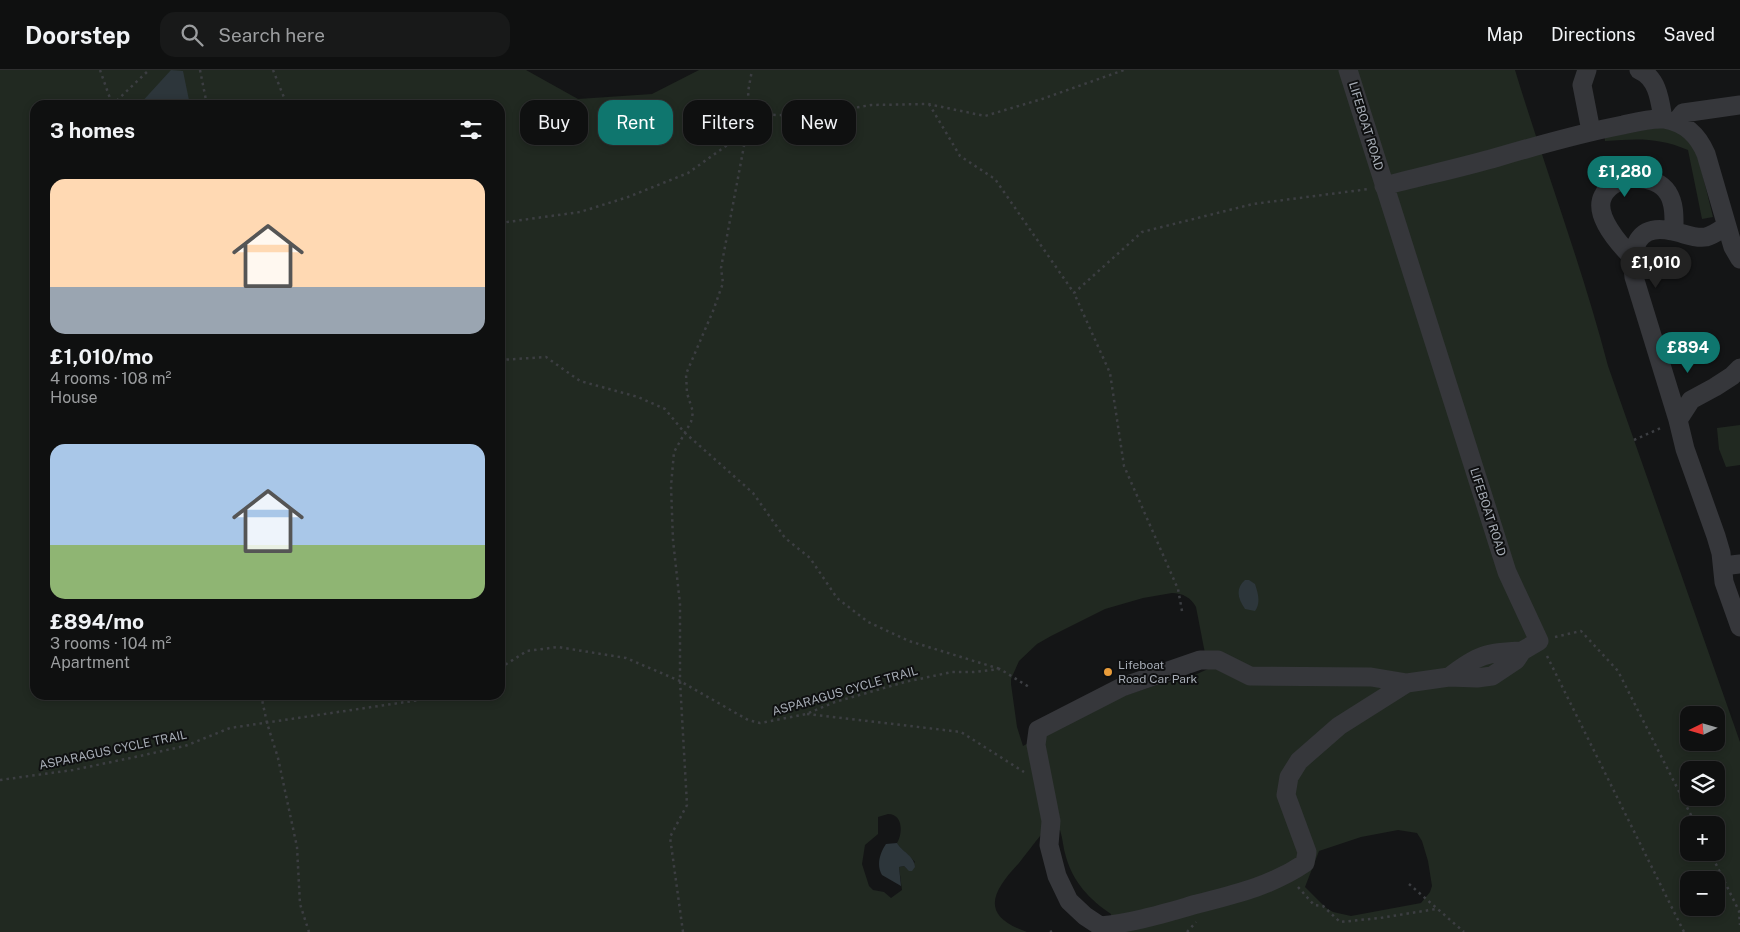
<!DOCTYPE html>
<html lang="en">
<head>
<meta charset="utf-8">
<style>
	:root { --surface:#0f1010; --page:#181919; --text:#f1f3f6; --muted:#9b9d9f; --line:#2f3030; --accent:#0f766e }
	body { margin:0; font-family:"Public Sans",sans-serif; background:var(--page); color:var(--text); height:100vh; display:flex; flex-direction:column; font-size:19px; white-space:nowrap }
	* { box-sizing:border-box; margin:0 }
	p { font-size:16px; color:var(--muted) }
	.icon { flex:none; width:28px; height:28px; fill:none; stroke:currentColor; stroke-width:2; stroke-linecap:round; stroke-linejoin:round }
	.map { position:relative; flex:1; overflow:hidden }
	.side { position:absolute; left:30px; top:30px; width:475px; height:600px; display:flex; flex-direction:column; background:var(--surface); border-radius:15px; box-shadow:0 2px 8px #0003,0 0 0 1px var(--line) }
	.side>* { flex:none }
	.top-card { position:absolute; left:520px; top:30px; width:475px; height:45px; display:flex; gap:10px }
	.needle { width:32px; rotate:265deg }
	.fabs { position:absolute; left:1680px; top:636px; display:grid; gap:10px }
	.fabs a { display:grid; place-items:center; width:45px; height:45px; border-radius:10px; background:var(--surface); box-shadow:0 2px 8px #0003,0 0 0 1px var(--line); font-size:25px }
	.price { position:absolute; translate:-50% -42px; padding:0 11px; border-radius:18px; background:var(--accent); color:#fff; font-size:16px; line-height:32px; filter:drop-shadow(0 1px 2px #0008) }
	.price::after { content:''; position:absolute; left:50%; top:30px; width:15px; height:11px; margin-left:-8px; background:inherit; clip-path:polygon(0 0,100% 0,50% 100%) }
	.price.on { background:#222; color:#fff }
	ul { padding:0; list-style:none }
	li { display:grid; align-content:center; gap:10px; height:265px; padding:0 20px }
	li span { display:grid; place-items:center; height:155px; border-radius:15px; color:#555 }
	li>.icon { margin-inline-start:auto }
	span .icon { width:90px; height:90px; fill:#fffc; stroke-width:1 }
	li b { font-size:21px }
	h2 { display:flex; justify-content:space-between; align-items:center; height:60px; padding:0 20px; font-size:21px }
	.tag { padding:0 18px; border-radius:15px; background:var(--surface); box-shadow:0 2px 8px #0003,0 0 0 1px var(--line); font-size:18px; line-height:45px }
	.tag.on { background:var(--accent); color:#fff }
	header { display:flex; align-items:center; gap:30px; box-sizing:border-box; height:70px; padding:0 25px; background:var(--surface); border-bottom:1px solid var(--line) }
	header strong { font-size:24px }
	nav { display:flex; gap:28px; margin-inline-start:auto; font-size:18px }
	.search { width:350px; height:45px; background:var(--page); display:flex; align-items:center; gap:12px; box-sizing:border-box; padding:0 18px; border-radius:15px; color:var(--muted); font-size:19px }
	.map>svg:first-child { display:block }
</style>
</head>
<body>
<header>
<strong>Doorstep</strong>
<div class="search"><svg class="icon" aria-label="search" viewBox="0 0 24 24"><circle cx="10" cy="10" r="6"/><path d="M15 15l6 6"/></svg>Search here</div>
<nav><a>Map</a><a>Directions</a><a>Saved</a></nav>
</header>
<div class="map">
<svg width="1740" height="862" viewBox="0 0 1740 862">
	<rect width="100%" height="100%" fill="#141516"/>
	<path fill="#212921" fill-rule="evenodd" d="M0,0H526L578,29L652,24L699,0H1515C1545,99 1582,196 1608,296L1740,672V862H1113L1111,844C1090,830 1073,812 1066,787C1063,778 1063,769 1060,760C1055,762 1046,762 1041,765C1039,767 1023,788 1019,793C992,822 979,845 1027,862H0ZM35,35H500V625H35ZM1172,523C1183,523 1191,528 1196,537L1208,599L1188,608L1157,615L1103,633L1023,676L1017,657L1011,614V609L1019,591L1037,574L1051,566L1105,539L1143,528ZM1689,645H1716V672H1689ZM1689,700H1716V728H1689ZM888,744C903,744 903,763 897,773C901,780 909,785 915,792L907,799L904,796L899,797L902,820L891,828L884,822L873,820L869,816L862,794L865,775L878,764V747ZM1689,755H1716V782H1689ZM1398,760L1417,763L1422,771L1428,791L1432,816L1430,822L1421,833L1351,846L1333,842L1326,838L1305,817L1319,781L1361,767ZM1689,810H1716V838H1689Z
		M1643,54L1675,58L1696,78L1713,147L1702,149L1688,80C1657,67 1637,69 1605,71L1604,61Z
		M1740,355V395L1726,397L1719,379L1717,358Z"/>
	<path fill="#2d363b" d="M171,0L183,1L190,35H139Z
		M1245,510H1249L1255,514C1258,523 1261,533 1255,541L1245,539C1238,529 1235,519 1245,510Z
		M897,773C902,782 914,785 915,797L912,801H909L904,796L899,797L901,816L882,805C876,795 880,783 886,774Z"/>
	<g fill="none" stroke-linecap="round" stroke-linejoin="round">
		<path stroke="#3c3e42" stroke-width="2.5" stroke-dasharray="2.5 4" stroke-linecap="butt" d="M100,0L112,34
			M200,0L207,35
			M273,0L287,35
			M929,34L960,86L995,109L1074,223
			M112,35L149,0
			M500,153L580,142L628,127L688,103L726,76L750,44L806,46L871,35L928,34L985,46L1042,29L1124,0
			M500,290L546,287L580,311L638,327L665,339L684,362L753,423L785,468L810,488L837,528L868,552L909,571L1000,599
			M1634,370L1663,357
			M1182,541L1178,519L1124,396L1110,303L1074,223L1142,162L1253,134L1369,119
			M1555,567L1581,561L1618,601L1696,755
			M1547,586L1684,862
			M500,598L527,581L558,577L626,588L680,611L748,650L760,653L771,651L806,644L835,632L905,612L952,602H974L1000,599L1029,617
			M261,625L267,653L278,688L297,777L300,834L309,862
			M807,644L961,662L1024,702
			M0,710L73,700L135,687L185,676L230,658L426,629L435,625
			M1710,782L1739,841L1740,855
			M1409,814L1464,862
			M1298,817L1314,835L1323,836L1340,852L1380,848L1436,839
			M683,862L670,767L687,735L680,611V534L673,470L671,416L674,382L691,352L693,342L687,323L686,304L713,241L723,213L721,198L750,44L748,22L752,0
			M1050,862L1052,861
			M1187,862L1196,852"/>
		<path stroke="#36373b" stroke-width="19" d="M1348,0L1507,502L1539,571L1522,581L1516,590L1492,606L1477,608L1449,607L1407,613L1371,607L1250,606L1218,590H1200L1122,617L1038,660L1036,675L1051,751L1049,775L1057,806L1069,831L1085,846L1100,856C1133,853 1165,843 1197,834C1236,824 1271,816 1305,793L1307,782L1286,725L1289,707L1299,691L1339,656L1407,613
			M1587,0L1582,15L1591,61
			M1639,0C1658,8 1660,31 1663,49
			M1676,52L1683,43L1740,35
			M1384,116C1422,106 1460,98 1498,87C1539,75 1581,63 1623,55C1636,52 1651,48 1664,49C1686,53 1698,65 1706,84L1733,177L1740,189
			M1726,156C1720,160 1714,165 1706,167C1694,169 1684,163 1672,161C1637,153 1630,178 1634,207L1678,350L1685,379L1716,466L1721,483L1724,512L1740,557
			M1633,188C1620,175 1593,145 1603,126C1614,103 1656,103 1668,123C1675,134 1674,149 1674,161
			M1678,350L1691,330L1715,317L1732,306L1740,298
			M1723,496L1740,494
			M1449,607C1477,585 1487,582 1522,581"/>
	</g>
	<circle fill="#e99c3a" stroke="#0f1011" stroke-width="2" cx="1108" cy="602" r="5"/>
	<g text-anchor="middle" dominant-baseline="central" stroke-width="4" stroke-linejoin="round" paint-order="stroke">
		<g font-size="12" fill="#a7adb6" stroke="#0f1011">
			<text transform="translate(1366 56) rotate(73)">LIFEBOAT ROAD</text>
			<text transform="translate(1488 442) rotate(72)">LIFEBOAT ROAD</text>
			<text transform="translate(845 621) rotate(-16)">ASPARAGUS CYCLE TRAIL</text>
			<text transform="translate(113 680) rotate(-12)">ASPARAGUS CYCLE TRAIL</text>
		</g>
		<g font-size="12" fill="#a7adb6" stroke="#0f1011" text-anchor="start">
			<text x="1118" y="595">Lifeboat<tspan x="1118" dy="14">Road Car Park</tspan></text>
		</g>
	</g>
</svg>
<div class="fabs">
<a><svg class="needle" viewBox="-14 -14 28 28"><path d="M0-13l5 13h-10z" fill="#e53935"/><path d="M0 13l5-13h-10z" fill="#9b9d9f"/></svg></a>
<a><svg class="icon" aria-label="layers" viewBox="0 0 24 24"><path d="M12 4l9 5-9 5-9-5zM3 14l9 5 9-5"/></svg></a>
<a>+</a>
<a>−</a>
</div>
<b class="price" style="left:1625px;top:128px">£1,280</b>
<b class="price on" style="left:1656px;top:219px">£1,010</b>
<b class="price" style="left:1688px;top:304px">£894</b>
<div class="top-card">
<a class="tag">Buy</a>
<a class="tag on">Rent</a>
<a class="tag">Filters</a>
<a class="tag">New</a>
</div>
<section class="side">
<h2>3 homes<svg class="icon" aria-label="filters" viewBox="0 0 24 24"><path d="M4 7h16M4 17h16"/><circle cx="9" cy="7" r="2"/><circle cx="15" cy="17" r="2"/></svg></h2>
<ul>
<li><span style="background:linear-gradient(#ffd9b3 70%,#9aa5b1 0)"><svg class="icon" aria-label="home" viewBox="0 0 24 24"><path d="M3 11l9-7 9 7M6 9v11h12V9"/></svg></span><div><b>£1,010/mo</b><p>4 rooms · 108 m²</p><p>House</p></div></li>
<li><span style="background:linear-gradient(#a9c7e8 65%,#8fb573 0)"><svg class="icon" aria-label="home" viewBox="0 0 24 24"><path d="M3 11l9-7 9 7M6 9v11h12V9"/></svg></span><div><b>£894/mo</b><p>3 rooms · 104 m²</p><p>Apartment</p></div></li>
</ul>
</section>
</div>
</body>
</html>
